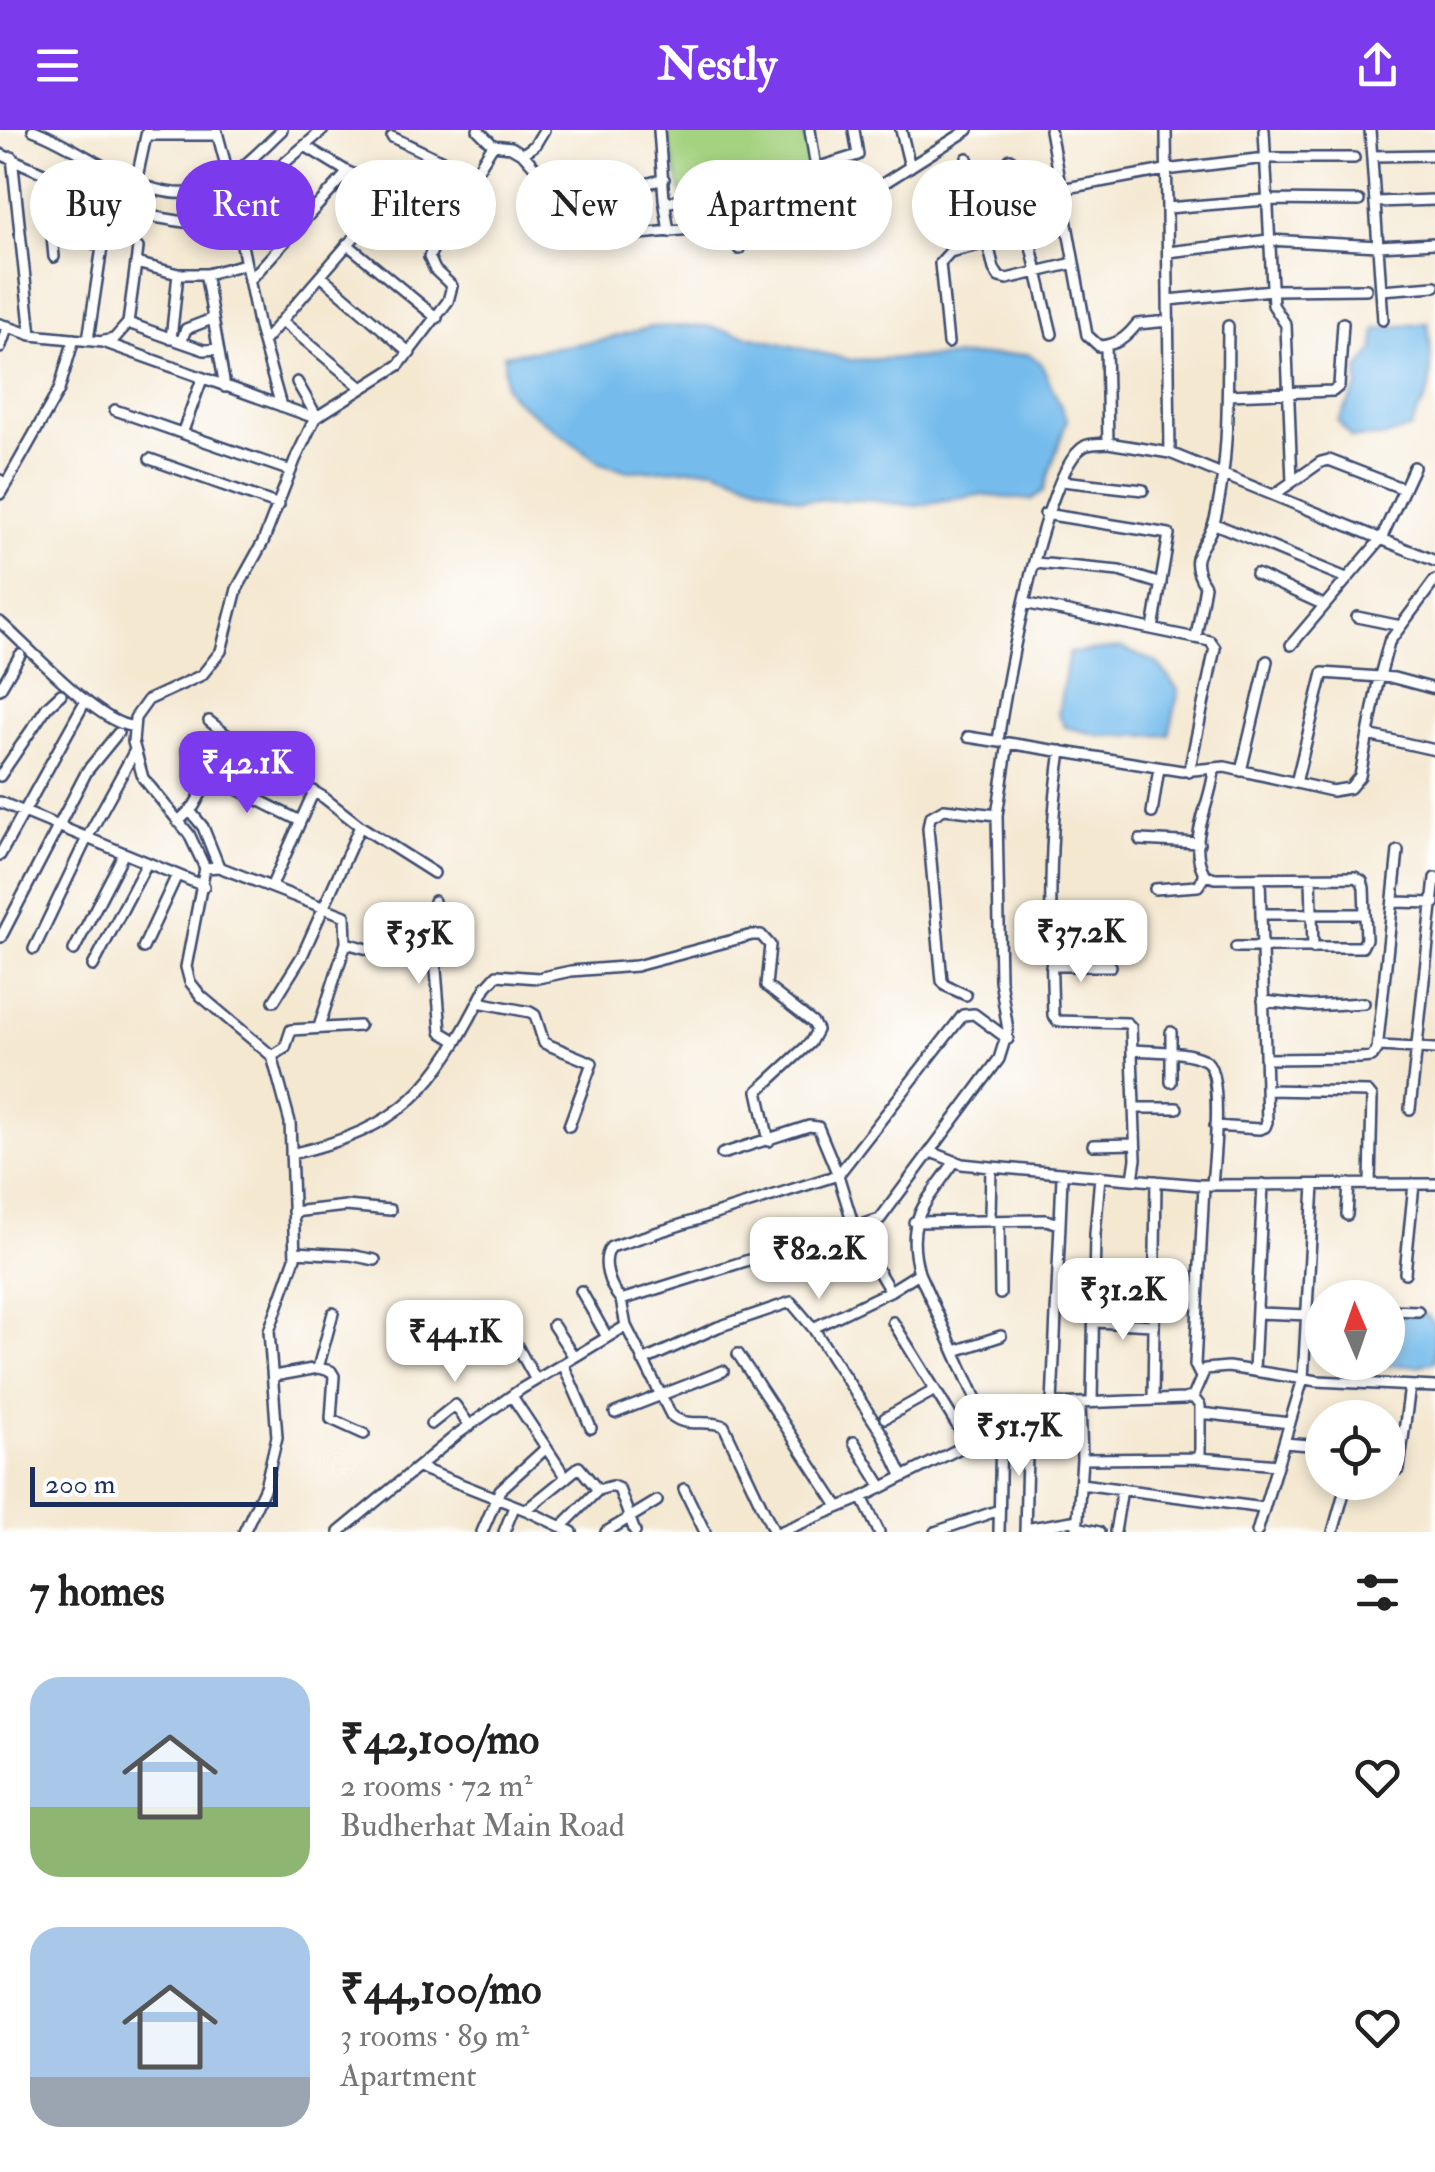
<!DOCTYPE html>
<html lang="en">
<head>
<meta charset="utf-8">
<style>
	:root { --surface:#fff; --page:#f6f6f6; --text:#222; --muted:#767676; --accent:#7c3aed }
	body { margin:0; font-family:"IM FELL Double Pica",serif; background:var(--page); color:var(--text); height:100vh; display:flex; flex-direction:column; font-size:38px; white-space:nowrap }
	* { box-sizing:border-box; margin:0 }
	p { font-size:32px; color:var(--muted) }
	.icon { flex:none; width:55px; height:55px; fill:none; stroke:currentColor; stroke-width:2; stroke-linecap:round; stroke-linejoin:round }
	.map { position:relative; height:1402px; overflow:hidden }
	.panel { display:flex; flex-direction:column; background:var(--surface); flex:1 }
	.panel>* { flex:none }
	.banner { position:absolute; left:30px; top:30px; width:1375px; height:90px; display:flex; gap:20px }
	.needle { width:65px; rotate:358deg }
	.fabs { position:absolute; left:1305px; top:1150px; display:grid; gap:20px }
	.fabs a { display:grid; place-items:center; width:100px; height:100px; border-radius:50%; background:var(--surface); box-shadow:0 5px 15px #0003; font-size:50px }
	.scale { position:absolute; left:30px; bottom:25px; width:248px; box-sizing:border-box; padding-left:10px; border:5px solid #1b2f5e; border-top:0; font-size:28px; line-height:35px; white-space:nowrap; color:#1b2f5e; -webkit-text-stroke:8px #fff; paint-order:stroke }
	.price { position:absolute; translate:-50% -85px; padding:0 22px; border-radius:20px; background:#fff; color:#222; font-size:32px; line-height:65px; filter:drop-shadow(0 2px 5px #0008) }
	.price::after { content:''; position:absolute; left:50%; top:60px; width:30px; height:22px; margin-left:-15px; background:inherit; clip-path:polygon(0 0,100% 0,50% 100%) }
	.price.selected { background:var(--accent); color:#fff }
	ul { padding:0; list-style:none }
	li { display:flex; align-items:center; gap:30px; height:250px; padding:0 30px }
	li span { display:grid; place-items:center; flex:none; width:280px; height:200px; border-radius:30px; color:#555 }
	li>.icon { margin-inline-start:auto }
	span .icon { width:120px; height:120px; fill:#fffc; stroke-width:1 }
	li b { font-size:42px }
	h2 { display:flex; justify-content:space-between; align-items:center; height:120px; padding:0 30px; font-size:42px }
	.chip { padding:0 35px; border-radius:45px; background:var(--surface); box-shadow:0 5px 15px #0003; font-size:35px; line-height:90px }
	.chip.selected { background:var(--accent); color:#fff }
	header { display:flex; justify-content:space-between; align-items:center; height:130px; padding:0 30px; background:var(--accent); color:#fff; font-size:45px; font-weight:700 }
	.map>svg:first-child { display:block }
</style>
</head>
<body>
<header><svg class="icon" aria-label="menu" viewBox="0 0 24 24"><path d="M4 6h16M4 12h16M4 18h16"/></svg>Nestly<svg class="icon" aria-label="share" viewBox="0 0 24 24"><path d="M12 15V3M7 8l5-5 5 5M5 13v7h14v-7"/></svg></header>
<div class="map">
<svg width="1435" height="1402" viewBox="0 0 1435 1402">
	<rect width="100%" height="100%" fill="#fff"/>
	<filter id="ink" filterUnits="userSpaceOnUse"><feTurbulence type="fractalNoise" baseFrequency=".01" numOctaves="2"/><feDisplacementMap in="SourceGraphic" scale="20" xChannelSelector="R" yChannelSelector="G"/><feConvolveMatrix kernelMatrix="1 2 1 2 8 2 1 2 1" color-interpolation-filters="sRGB"/></filter>
	<filter id="wash" filterUnits="userSpaceOnUse"><feTurbulence type="fractalNoise" baseFrequency=".0048" numOctaves="4" result="noise"/><feDisplacementMap in="SourceGraphic" scale="40" xChannelSelector="R" yChannelSelector="G"/><feGaussianBlur stdDeviation="2.25" result="paint"/><feColorMatrix in="noise" values="0 0 0 0 0 0 0 0 0 0 0 0 0 0 0 0 0 1.4 0 .05"/><feComposite in="paint" operator="in"/></filter>
	<g filter="url(#wash)">
		<rect width="100%" height="100%" fill="#f4e8d1"/>
		<path fill="#a4d280" stroke="#60806f" stroke-width="2.5" d="M666,0H803L812,38L682,66Z"/>
		<path fill="#74bcec" stroke="#4876a5" stroke-width="2.5" d="M1428,193C1431,219 1435,263 1420,278L1411,298L1385,307L1351,308L1338,291L1358,257V241L1374,220L1376,199Z
			M706,196L851,230L1029,224L1041,233L1067,290L1043,361L1031,370L979,365L916,376L868,370H802L712,338L629,341L600,333L514,269L505,257L504,225L603,210L651,197Z
			M1121,518L1157,533L1179,561L1169,605L1103,606L1065,597L1058,584L1069,523Z
			M1388,1185H1427L1435,1196V1231L1418,1236L1326,1233L1388,1232Z"/>
	</g>
	<g filter="url(#ink)">
		<g fill="none" stroke-linecap="round" stroke-linejoin="round">
			<g stroke="#3c4b6f" stroke-width="14">
				<path id="minor" d="M33,0C91,20 161,92 224,51C245,37 264,17 282,0
					M478,0L493,15
					M659,0L664,69L670,72L785,49L816,38L810,0
					M901,0L910,37
					M1050,0L1087,205L1099,216C1117,215 1126,208 1137,194L1169,191
					M1166,0L1170,323L1435,431
					M1264,0L1273,175L1286,195L1292,352
					M1370,0L1383,190
					M217,2L229,47
					M146,5H217
					M392,7L474,46
					M305,16L348,42L395,60
					M0,24L137,84L184,92L234,76L323,0
					M523,24L545,49L576,73L664,49
					M1372,26L1435,25
					M12,27L31,205
					M967,28L994,139L999,147L1007,149L1074,133
					M1010,29L1052,204
					M136,52L147,1
					M222,53L234,76L259,198L281,276
					M1061,59L1165,40L1266,28H1354
					M732,60L739,119
					M664,69L669,102
					M572,72L581,94L640,104L752,93L834,78L881,55L968,0
					M1375,72L1435,70
					M1167,78L1266,70L1359,71
					M825,80L816,38L858,25L854,0
					M1023,83L1064,74
					M347,114L437,188
					M1168,122L1269,110L1378,116L1435,113
					M54,127L51,95L102,117L88,210
					M136,133L178,144H207
					M321,146L410,223
					M249,151L348,42
					M1381,160L1435,156
					M1169,170L1272,160L1366,159
					M212,189L186,199L181,212L204,220L218,219
					M282,191L362,258
					M128,193L138,118
					M0,194L31,205L103,212L315,288
					M171,209L178,144
					M104,211L114,209L128,193L181,212
					M264,211L395,60L450,84
					M948,213L940,133L950,122L987,113
					M1106,216L1108,313L1170,323
					M0,218L8,196
					M297,252L317,287
					M225,257L206,148L207,144L245,134
					M1228,265L1333,261L1339,256L1343,193
					M115,280L291,341
					M183,301L202,249
					M150,329L279,375
					M0,350L6,354L0,364
					M1062,351L1143,360
					M6,354L59,260L74,209
					M1275,364L1321,332L1329,330L1404,359
					M1045,384L1169,404L1153,499
					M1215,394L1346,448
					M1036,433L1119,441L1161,454
					M1256,444L1324,475
					M1024,473L1210,511L1215,518L1189,642
					M1357,487L1401,496
					M0,492C27,516 100,595 132,596
					M1196,507L1205,456C1183,422 1210,418 1216,385C1230,323 1227,260 1228,196
					M1291,515L1381,409L1414,337
					M0,559L20,525
					M209,591L255,627L323,667L360,696L434,743
					M1368,605L1435,620
					M968,607L1000,612
					M998,611C1005,562 1044,336 1085,316C1091,313 1102,314 1108,313
					M1061,621C1048,708 1050,798 1053,885L1057,891L1127,893L1131,897L1136,1029L1133,1049
					M1214,639C1212,673 1185,711 1205,745L1215,748L1355,747L1362,751L1364,758L1366,809L1362,817H1236
					M1241,641L1267,531
					M0,646L47,577L61,564
					M211,646L300,691
					M1296,653L1323,543L1394,548L1435,559
					M0,672L204,756
					M190,681L203,697L219,737
					M1152,683L1159,638
					M178,692L194,676L211,646L187,620
					M1140,710L1199,713
					M0,725L82,577
					M205,738L219,737L345,786L346,813L375,821
					M1311,748L1313,818
					M272,755L314,661
					M1155,759L1198,756L1205,745
					M434,771V815L441,902L456,911
					M1394,772L1435,773
					M1261,784H1364
					M1,807L87,641L118,603
					M143,818L177,745
					M34,819L87,708L134,622
					M74,820L124,723
					M93,836L147,733
					M1051,836H1111
					M966,865L946,856L942,851L928,698L930,687L944,679L997,685
					M274,871L302,826L360,696
					M1263,871L1310,876L1364,873
					M478,872L530,882L535,885L544,913L592,933L569,996
					M319,897L346,813
					M1171,902V952
					M1379,916L1435,919
					M1133,920C1155,922 1185,920 1205,930C1224,940 1214,1033 1212,1054
					M272,926L285,918L291,900L359,896
					M1266,929L1360,928L1372,927L1377,920L1398,721
					M1267,960L1368,962L1372,967L1370,1054
					M1135,978H1177
					M1410,979L1435,748
					M1215,996L1259,999L1265,997L1267,992L1260,748
					M1093,1015L1135,1014
					M931,1022L962,1034L991,1037L1200,1055L1435,1054
					M291,1024C404,998 435,958 486,857L497,845L538,848L571,841L636,836L752,805H761L770,815L766,856L813,893L817,900L810,913L758,961L769,1011
					M722,1024L809,996L818,997L838,1045L855,1100
					M293,1082L346,1076L390,1080
					M1347,1085L1349,1054
					M990,1086L991,1037
					M914,1092L1046,1090L1060,1094L1052,1274
					M999,1092L1000,1164
					M1060,1094L1062,1046
					M295,1122L350,1125L375,1130
					M870,1127L890,1161
					M919,1143L975,1267L987,1304
					M1405,1143L1414,1054
					M581,1161L607,1207
					M621,1170C610,1157 600,1132 611,1117L838,1045L963,885L974,884L1008,909
					M1388,1180L1418,1181
					M1257,1183L1309,1185
					M893,1192L968,1313
					M1095,1192L1153,1195
					M553,1195L574,1227
					M813,1198L890,1161L919,1143C904,1088 925,1075 955,1031
					M463,1202L493,1217L513,1209L536,1250
					M955,1221L1001,1206
					M738,1224L838,1376
					M643,1231L718,1197L791,1172L813,1198L883,1305L903,1347
					M563,1234L591,1298
					M318,1238L333,1183
					M1254,1240L1263,1054
					M1200,1245L1195,1235L1204,1055
					M274,1246L318,1238L331,1241L334,1246L331,1289L364,1304
					M512,1266C530,1294 549,1321 566,1348
					M1193,1267L1200,1276V1328
					M1153,1270L1156,1051
					M1092,1272L1095,1104L1100,1046
					M615,1283L723,1241
					M1200,1283L1290,1293
					M885,1288L935,1260
					M431,1294L455,1275L470,1296
					M854,1312L882,1357
					M1284,1313L1322,1316
					M1082,1329L1200,1328L1277,1335
					M420,1338L526,1380L579,1337L598,1360L612,1356L619,1359L635,1402
					M1399,1339L1410,1256
					M1081,1354L1264,1378
					M684,1359L705,1402
					M862,1367L879,1402
					M526,1380L572,1402
					M562,1396L598,1360
					M1077,1397L1099,1402
					M1025,1399L1078,1390
					M244,1402L265,1357L277,1307L269,1201L295,1128L290,992L272,926L201,866L190,852L186,837L205,738L189,704L143,648L133,612L135,588L148,570L202,545L221,521L237,459L263,412L295,330L315,288L399,235L448,171L452,156L435,140L429,127L450,84L493,15L511,17L523,24L535,15L544,0
					M339,1402L459,1303L521,1259L626,1196
					M482,1402L500,1360L544,1320
					M504,1402L514,1377
					M606,1402L657,1371
					M774,1402L724,1296C705,1288 687,1299 671,1285L626,1196L621,1170L880,1089L999,929L1008,900L1000,850L997,685L1008,613L1182,641L1225,637L1332,661L1350,658L1360,646L1377,557L1389,512L1435,450
					M780,1402L859,1369L1040,1278L1052,1274L1184,1269L1193,1267L1205,1239L1228,1237L1318,1251L1435,1257
					M935,1402L999,1380
					M999,1402L1001,1297
					M1025,1402L1028,1284
					M1077,1402L1082,1329L1080,1273
					M1115,1402L1122,1359
					M1257,1402L1303,1249L1314,1055
					M1333,1402L1347,1352"/>
			</g>
			<use href="#minor" stroke="#fff" stroke-width="9"/>
		</g>
	</g>
</svg>
<div class="fabs">
<a><svg class="needle" viewBox="-14 -14 28 28"><path d="M0-13l5 13h-10z" fill="#e53935"/><path d="M0 13l5-13h-10z" fill="#767676"/></svg></a>
<a><svg class="icon" aria-label="locate" viewBox="0 0 24 24"><circle cx="12" cy="12" r="6"/><path d="M12 2v4M12 18v4M2 12h4M18 12h4"/></svg></a>
</div>
<div class="scale">200 m</div>
<b class="price selected" style="left:247px;top:686px">₹42.1K</b>
<b class="price" style="left:1081px;top:855px">₹37.2K</b>
<b class="price" style="left:419px;top:857px">₹35K</b>
<b class="price" style="left:819px;top:1172px">₹82.2K</b>
<b class="price" style="left:1123px;top:1213px">₹31.2K</b>
<b class="price" style="left:455px;top:1255px">₹44.1K</b>
<b class="price" style="left:1019px;top:1349px">₹51.7K</b>
<div class="banner">
<a class="chip">Buy</a>
<a class="chip selected">Rent</a>
<a class="chip">Filters</a>
<a class="chip">New</a>
<a class="chip">Apartment</a>
<a class="chip">House</a>
</div>
</div>
<section class="panel">
<h2>7 homes<svg class="icon" aria-label="filters" viewBox="0 0 24 24"><path d="M4 7h16M4 17h16"/><circle cx="9" cy="7" r="2"/><circle cx="15" cy="17" r="2"/></svg></h2>
<ul>
<li><span style="background:linear-gradient(#a9c7e8 65%,#8fb573 0)"><svg class="icon" aria-label="home" viewBox="0 0 24 24"><path d="M3 11l9-7 9 7M6 9v11h12V9"/></svg></span><div><b>₹42,100/mo</b><p>2 rooms · 72 m²</p><p>Budherhat Main Road</p></div><svg class="icon" aria-label="heart" viewBox="0 0 24 24"><path d="M12 20l-8-8c-3-5 5-10 8-4 3-6 11-1 8 4z"/></svg></li>
<li><span style="background:linear-gradient(#a9c7e8 75%,#9aa5b1 0)"><svg class="icon" aria-label="home" viewBox="0 0 24 24"><path d="M3 11l9-7 9 7M6 9v11h12V9"/></svg></span><div><b>₹44,100/mo</b><p>3 rooms · 89 m²</p><p>Apartment</p></div><svg class="icon" aria-label="heart" viewBox="0 0 24 24"><path d="M12 20l-8-8c-3-5 5-10 8-4 3-6 11-1 8 4z"/></svg></li>
</ul>
</section>
</body>
</html>
